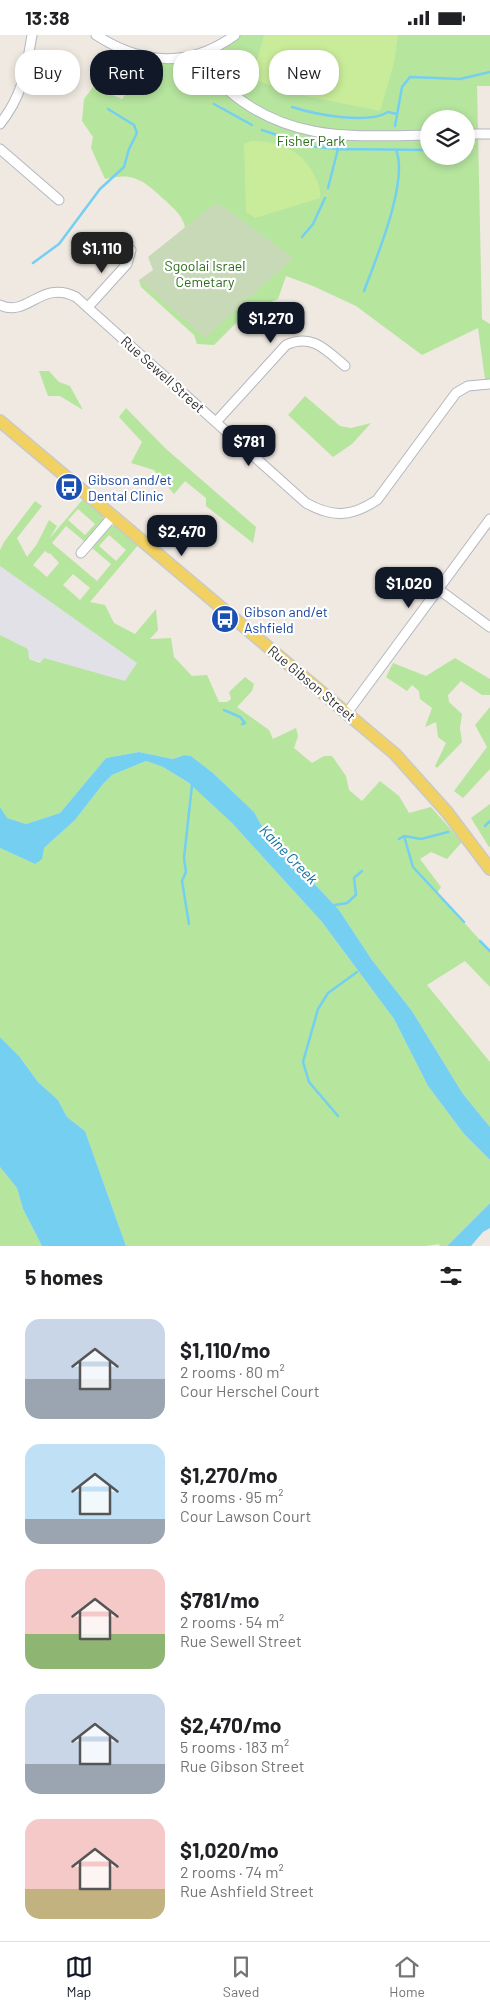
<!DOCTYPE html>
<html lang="en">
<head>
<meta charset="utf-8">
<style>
	:root { --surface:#fff; --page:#f6f6f6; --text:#202124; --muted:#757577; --line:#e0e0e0; --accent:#111827 }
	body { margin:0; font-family:Barlow,sans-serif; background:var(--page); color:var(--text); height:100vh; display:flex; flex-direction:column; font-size:19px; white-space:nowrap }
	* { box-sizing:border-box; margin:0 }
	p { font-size:16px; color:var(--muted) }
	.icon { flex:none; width:28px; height:28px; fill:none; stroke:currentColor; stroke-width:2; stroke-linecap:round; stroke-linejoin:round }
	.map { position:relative; height:1211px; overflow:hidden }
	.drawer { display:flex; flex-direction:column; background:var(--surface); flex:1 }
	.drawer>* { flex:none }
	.top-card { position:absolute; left:15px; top:15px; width:460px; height:45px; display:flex; gap:10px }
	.controls { position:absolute; left:420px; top:75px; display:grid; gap:10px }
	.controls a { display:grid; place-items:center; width:55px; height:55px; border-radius:50%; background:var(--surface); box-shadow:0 2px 8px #0003; font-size:25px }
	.price { position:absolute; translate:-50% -42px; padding:0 11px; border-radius:10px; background:var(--accent); color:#fff; font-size:16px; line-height:32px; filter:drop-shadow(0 1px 2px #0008) }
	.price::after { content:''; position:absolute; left:50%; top:30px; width:15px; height:11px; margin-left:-8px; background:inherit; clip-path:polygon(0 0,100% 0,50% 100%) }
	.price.selected { background:#222; color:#fff }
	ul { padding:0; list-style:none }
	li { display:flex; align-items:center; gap:15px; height:125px; padding:0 25px }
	li span { display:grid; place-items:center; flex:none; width:140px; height:100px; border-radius:15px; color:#555 }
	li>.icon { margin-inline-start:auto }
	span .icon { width:60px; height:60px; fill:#fffc; stroke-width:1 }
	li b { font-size:21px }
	h2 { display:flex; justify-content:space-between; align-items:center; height:60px; padding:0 25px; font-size:21px }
	.pill { padding:0 18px; border-radius:20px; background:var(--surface); box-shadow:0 2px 8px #0003; font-size:18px; line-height:45px }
	.pill.selected { background:var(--accent); color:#fff }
	.status { display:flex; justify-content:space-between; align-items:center; height:35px; padding:0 25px; background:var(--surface); direction:ltr }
	.status svg { height:14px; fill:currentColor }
	.dock { display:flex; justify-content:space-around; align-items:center; height:70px; border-top:1px solid var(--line); background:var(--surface); font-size:14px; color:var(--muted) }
	.dock a { display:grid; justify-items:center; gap:2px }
	.dock .selected { color:var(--accent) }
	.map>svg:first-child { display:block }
</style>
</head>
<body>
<div class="status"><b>13:38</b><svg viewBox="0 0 49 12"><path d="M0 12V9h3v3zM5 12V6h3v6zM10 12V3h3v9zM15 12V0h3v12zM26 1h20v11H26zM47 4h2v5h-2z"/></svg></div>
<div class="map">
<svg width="490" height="1211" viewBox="0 0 490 1211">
	<rect width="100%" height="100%" fill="#efe9e1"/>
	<path fill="#e3e1e8" d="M0,531L138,627L124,651L0,615Z"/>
	<path fill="#b6e59e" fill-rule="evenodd" d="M235,0H490V51H477L482,284L490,289V344H485L478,293L422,320L356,271L313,251L286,241L278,264L246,278L214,310L197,309L194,300L141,252L139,245H154L185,192C182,180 175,175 167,167C146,148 136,136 105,144L91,113L93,102L82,86L84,64L93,52L122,64L154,23H177ZM429,84H466V121H429Z
		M39,336H49L59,347L70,351L83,375L60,361H48Z
		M305,361L340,391L351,393L371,388L352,409L333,422L288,380Z
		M126,373L165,413L256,492L253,508L206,471V463L185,446L174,459L154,435L131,428L142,407L119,382Z
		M84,463L103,479L104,485L85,507L66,491L52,508L97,546L111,529L92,513L111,491H118L139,509L90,567L105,570L114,588L135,599L156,574L158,595L150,604L171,603L174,622L192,641L207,640L219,667H227L231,664L229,657L245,642L254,649L252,656L237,672L269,695L273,704L296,693L298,701L294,713L312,728L324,721H332L346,741L349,755L362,766L380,746L399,761L409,778L431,772L462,807L447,824L431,817L420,824L441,852L437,858L490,916V952L465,926L427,950L490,1027V1092L463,1059L412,976L372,925L339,875L264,795L254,777L213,738L191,721L184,720L173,724L139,717L106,723L60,778L26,789L6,783L0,772V600L28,614L29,624L40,628L44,623L125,646L137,628L0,531V515L4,507L35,466L42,471L17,503L27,522L37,509L49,485L57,491L49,504ZM78,474L95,489L85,500L68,485ZM109,500L126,515L116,526L99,511ZM45,516L49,519L50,518L59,528L47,542L33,530ZM73,539L90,553L80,565L63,550Z
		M455,623L490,644V660H482L461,646L448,660L449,667L462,679L460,693L462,707L437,733L435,731L446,708L438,702L436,687L425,692L432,673L420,664L419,656L412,650L407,656L386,642L393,628L426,641Z
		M490,672V734L463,763L454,756L487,712L475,690Z
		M146,726L163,732L192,750L232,788L322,887L394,984L428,1051L464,1099L490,1125V1168L447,1211H440L439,1209L426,1211H126L85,1096L67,1082L58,1065L38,1047L19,1021L0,1002V813L35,829L44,813L75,785L103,749L112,740Z
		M490,769V811L489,812L471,783Z
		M0,1132L17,1153L23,1174L42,1211H0Z"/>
	<path fill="#c8d9b8" d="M216,169L224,172L293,223L205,303L139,245L153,235L148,222L213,170Z"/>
	<path fill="#c9ec9a" d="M264,0H398L394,28L380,76L291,58L259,46L254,37Z
		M251,106C278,106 302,115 314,140C318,147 321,155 320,163L255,183L246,177L244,109Z"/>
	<path fill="#75cff0" d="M139,717L173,724L184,720L191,721L213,738L254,777L264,795L339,875L372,925L412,976L463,1059L490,1092V1125L464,1099L428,1051L394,984L322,887L232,788L189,748L163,732L146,726L112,740L103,749L75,785L44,813L42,824L35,829L0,813V772L7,783L26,789L60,778L106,723Z
		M0,1002L19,1021L38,1047L58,1065L67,1082L85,1096L126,1211H42L23,1174L17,1153L0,1132Z
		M490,1168V1193L483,1197L471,1211H447Z"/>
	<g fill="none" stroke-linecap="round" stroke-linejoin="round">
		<path stroke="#75cff0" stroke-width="2.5" d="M214,69L252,90
			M292,72C314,79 367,90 388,77L397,79
			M395,91L402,52L410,42L460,44L490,37
			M262,95L309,111L338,114L429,115
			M328,153L338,114
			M302,202L313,189L325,163
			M33,228L59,209L100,154L124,132L129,114L137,98L134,90L108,74
			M364,256C376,224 409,146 396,115
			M224,675L240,682L245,688L242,689
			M485,791L490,786
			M404,801L413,832L464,887
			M399,804L404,801L421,804L448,797
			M335,870L347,868L356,860L354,843L362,836
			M189,889L182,846L186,837L184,823L192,750
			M480,906L490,916
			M338,1081L309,1047L303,1027L318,974L328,958L357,937"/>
		<g stroke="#b4b7c1" stroke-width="11">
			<path id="minor" d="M96,0C142,30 190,33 235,0
				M198,20C204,34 217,45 228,55C289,108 354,101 429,100
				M0,89C23,60 26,35 32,0
				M466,99H490
				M0,114L59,165
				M0,270C28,283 41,244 76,262L306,468C333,483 351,482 377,465L456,358L468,351L490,349
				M88,272L127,229L131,215
				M216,387L286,310C312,298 326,315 345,331
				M81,518L113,481
				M438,554L490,592
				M347,678L490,484"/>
		</g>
		<g stroke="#c9c9c9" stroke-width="14">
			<path id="major" d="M0,386L395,719L447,777L490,834"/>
		</g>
		<use href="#minor" stroke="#fff" stroke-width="9"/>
		<use href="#major" stroke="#f2d163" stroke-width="11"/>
	</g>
	<defs>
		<g id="bus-disc" transform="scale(1.4375)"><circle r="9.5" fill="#1a4fb4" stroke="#fff"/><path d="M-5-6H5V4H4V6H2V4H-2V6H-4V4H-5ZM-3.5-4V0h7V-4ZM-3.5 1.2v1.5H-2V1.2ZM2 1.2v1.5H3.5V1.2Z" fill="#fff"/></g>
	</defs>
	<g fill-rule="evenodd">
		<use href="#bus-disc" x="69" y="452"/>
		<use href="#bus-disc" x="225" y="584"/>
	</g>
	<g text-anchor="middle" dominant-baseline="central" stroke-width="4.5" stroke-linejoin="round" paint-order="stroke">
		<g font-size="14" fill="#2c6e1b" stroke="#fff">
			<text x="311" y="105">Fisher Park</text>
			<text x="205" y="230">Sgoolai Israel<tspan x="205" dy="16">Cemetary</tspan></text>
		</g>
		<g font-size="14" fill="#2e2e2e" stroke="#fff">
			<text transform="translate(163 339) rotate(42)">Rue Sewell Street</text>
			<text transform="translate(312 648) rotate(40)">Rue Gibson Street</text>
		</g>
		<g font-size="14" fill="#164399" stroke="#fff" text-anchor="start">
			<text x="88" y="444">Gibson and/et<tspan x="88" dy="16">Dental Clinic</tspan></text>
			<text x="244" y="576">Gibson and/et<tspan x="244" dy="16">Ashfield</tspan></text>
		</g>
		<g font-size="15" font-style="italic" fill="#0d6fa3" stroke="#fff">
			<text transform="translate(289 819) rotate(46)">Kaine Creek</text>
		</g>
	</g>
</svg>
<div class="controls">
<a><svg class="icon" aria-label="layers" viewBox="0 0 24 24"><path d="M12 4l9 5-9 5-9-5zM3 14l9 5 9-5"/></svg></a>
</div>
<b class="price selected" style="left:102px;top:239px">$1,110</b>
<b class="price" style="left:271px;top:309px">$1,270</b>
<b class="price" style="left:249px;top:432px">$781</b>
<b class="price" style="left:182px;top:522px">$2,470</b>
<b class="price" style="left:409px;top:574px">$1,020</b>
<div class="top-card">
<a class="pill">Buy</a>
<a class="pill selected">Rent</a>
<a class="pill">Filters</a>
<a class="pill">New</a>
</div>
</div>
<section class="drawer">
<h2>5 homes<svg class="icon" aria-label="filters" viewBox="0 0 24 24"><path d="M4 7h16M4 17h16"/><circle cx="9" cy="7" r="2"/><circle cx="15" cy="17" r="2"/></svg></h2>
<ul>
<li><span style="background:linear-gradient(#c9d6e8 60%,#9aa5b1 0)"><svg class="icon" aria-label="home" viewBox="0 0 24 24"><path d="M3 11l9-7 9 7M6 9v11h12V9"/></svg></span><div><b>$1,110/mo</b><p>2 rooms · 80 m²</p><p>Cour Herschel Court</p></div></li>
<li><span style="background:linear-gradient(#bfe0f5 75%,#9aa5b1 0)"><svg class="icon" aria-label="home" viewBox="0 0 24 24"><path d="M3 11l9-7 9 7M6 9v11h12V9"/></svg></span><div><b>$1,270/mo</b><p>3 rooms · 95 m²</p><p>Cour Lawson Court</p></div></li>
<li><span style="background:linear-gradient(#f6c9c9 65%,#8fb573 0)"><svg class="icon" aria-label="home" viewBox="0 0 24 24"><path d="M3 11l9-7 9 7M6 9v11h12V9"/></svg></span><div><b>$781/mo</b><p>2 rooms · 54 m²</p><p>Rue Sewell Street</p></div></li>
<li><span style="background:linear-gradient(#c9d6e8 70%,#9aa5b1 0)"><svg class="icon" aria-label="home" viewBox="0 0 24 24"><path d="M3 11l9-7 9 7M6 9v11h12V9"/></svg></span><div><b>$2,470/mo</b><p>5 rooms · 183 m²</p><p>Rue Gibson Street</p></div></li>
<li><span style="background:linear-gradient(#f6c9c9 70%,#c2b280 0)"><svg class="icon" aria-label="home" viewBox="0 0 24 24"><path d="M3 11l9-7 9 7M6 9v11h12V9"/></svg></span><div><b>$1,020/mo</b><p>2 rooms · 74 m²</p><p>Rue Ashfield Street</p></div></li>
</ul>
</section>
<nav class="dock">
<a class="selected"><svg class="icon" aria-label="map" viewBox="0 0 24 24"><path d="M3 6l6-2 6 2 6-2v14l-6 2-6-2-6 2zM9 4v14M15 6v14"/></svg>Map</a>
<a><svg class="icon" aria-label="saved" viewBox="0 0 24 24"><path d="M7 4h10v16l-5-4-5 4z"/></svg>Saved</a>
<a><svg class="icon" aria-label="home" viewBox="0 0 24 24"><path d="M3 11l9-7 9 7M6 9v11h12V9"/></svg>Home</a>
</nav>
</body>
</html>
